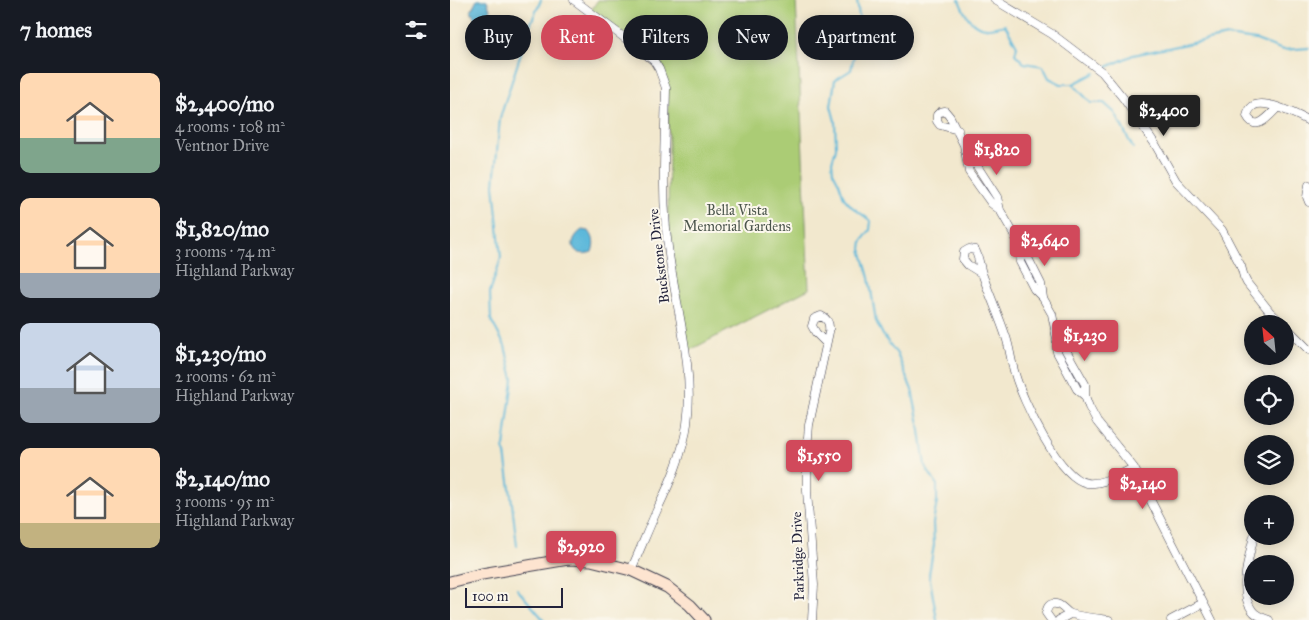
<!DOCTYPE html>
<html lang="en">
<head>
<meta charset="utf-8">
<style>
	:root { --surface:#171b24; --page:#20242c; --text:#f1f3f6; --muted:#9ea1a6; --accent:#d1495b }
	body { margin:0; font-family:"IM FELL Great Primer",serif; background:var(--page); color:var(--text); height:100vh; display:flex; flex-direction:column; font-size:19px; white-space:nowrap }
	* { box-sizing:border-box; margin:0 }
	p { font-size:16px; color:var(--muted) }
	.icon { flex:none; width:28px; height:28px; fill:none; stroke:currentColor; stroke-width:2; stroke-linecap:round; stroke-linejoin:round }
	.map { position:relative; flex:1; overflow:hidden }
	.sheet { display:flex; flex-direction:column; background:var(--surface); width:450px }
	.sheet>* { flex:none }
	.top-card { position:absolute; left:15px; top:15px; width:475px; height:45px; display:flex; gap:10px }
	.needle { width:32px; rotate:333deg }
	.fabs { position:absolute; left:794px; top:315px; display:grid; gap:10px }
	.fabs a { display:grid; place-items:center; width:50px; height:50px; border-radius:50%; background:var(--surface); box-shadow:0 2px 12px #0003; font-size:25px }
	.scale { position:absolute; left:15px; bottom:12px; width:98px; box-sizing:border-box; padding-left:5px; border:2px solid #22223b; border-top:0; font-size:14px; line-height:18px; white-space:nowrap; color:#22223b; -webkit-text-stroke:4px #fbf7ec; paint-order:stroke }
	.price { position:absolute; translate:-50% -42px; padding:0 11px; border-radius:5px; background:var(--accent); color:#fff; font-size:16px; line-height:32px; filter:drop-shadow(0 1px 2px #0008) }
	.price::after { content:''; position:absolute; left:50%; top:30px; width:15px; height:11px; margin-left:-8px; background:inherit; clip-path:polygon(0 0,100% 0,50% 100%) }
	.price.current { background:#222; color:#fff }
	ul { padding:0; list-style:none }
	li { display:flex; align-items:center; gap:15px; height:125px; padding:0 20px }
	li span { display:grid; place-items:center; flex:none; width:140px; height:100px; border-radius:10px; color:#555 }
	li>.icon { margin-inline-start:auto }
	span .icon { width:60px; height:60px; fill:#fffc; stroke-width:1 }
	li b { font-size:21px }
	h2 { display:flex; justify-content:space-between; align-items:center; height:60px; padding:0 20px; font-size:21px }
	.pill { padding:0 18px; border-radius:22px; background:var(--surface); box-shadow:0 2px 12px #0003; font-size:18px; line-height:45px }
	.pill.current { background:var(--accent); color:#fff }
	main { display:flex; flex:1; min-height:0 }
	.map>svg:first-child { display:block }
</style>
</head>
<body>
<main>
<section class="sheet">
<h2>7 homes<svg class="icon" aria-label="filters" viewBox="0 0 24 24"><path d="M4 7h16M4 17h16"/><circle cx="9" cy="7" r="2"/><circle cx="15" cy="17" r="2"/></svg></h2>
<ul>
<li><span style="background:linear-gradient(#ffd9b3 65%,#7fa58c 0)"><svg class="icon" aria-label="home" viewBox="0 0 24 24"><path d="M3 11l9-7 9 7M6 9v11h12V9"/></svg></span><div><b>$2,400/mo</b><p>4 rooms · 108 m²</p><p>Ventnor Drive</p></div></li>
<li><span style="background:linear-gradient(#ffd9b3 75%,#9aa5b1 0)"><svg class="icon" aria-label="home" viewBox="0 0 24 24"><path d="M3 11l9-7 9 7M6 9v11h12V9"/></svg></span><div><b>$1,820/mo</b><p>3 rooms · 74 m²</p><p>Highland Parkway</p></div></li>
<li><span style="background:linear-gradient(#c9d6e8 65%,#9aa5b1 0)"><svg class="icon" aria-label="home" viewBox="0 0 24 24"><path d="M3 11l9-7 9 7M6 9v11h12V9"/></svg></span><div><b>$1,230/mo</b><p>2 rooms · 62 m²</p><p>Highland Parkway</p></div></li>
<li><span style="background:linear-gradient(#ffd9b3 75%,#c2b280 0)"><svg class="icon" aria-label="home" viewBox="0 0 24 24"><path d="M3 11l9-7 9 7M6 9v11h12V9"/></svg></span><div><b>$2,140/mo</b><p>3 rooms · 95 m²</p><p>Highland Parkway</p></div></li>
</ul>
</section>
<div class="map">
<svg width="859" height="620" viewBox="0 0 859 620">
	<rect width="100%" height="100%" fill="#fbf7ec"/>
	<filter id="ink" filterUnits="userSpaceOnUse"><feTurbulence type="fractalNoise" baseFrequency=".02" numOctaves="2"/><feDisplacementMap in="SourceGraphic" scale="10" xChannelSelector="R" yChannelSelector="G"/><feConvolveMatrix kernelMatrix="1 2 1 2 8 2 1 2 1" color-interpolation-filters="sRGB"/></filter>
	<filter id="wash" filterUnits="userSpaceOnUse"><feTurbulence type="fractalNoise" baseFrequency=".0096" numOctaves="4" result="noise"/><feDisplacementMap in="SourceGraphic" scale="20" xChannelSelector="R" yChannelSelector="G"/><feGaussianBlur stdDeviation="1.12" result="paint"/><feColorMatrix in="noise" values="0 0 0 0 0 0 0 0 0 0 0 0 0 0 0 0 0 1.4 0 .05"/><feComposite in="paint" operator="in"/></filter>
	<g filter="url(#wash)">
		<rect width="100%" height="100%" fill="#f2e8ce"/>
		<path fill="#abcc74" stroke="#667758" d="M148,0H346L359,289L238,351L220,242L218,213L219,146L217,84L215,74L208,61L141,10Z"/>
		<path fill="#5cb8da" stroke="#3f6d8a" d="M27,0H37L40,10L37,16L30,21L25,19L21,11Z
			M132,230L139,231C144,238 145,243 142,252C124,259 115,242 132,230Z"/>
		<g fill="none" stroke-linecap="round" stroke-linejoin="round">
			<path stroke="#5cb8da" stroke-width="2" d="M407,0L410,26L401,70L385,80L381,106L385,121L386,148L382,162L383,172L389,183L394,198L402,207L421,221L420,230L412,241L411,249L419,278L426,321L433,335L447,354L462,390L469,424L475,466L487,485V501L483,523L484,545L479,574L487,620
				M509,0C514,13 522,29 539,28C544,28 550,26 555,25L567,46L565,54L574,63L593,66L599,78L611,84H623L641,103H654L665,113L683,148
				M655,68L683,55L777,36L806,40L833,50L859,48
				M623,84L645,73
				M67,546L61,495L54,447L63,379L55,346L41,320L40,292L51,258L44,185L50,118L80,25L91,0
				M67,589L94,620"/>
		</g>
	</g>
	<g filter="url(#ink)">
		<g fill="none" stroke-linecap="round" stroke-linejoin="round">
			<g stroke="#414051" stroke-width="9">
				<path id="street" d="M124,0L192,51L204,61L209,69L216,88C215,141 211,195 218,247C225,305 245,366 237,424C233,454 220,483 207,510C198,530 190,550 181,570
					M545,0L602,34L652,72L674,99L705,144L726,181L772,230L791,266L794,277L797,283L820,312L833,324
					M827,108C819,116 806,133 797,116C798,112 799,109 803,106C815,98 847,115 859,121
					M508,130L490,125L487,121V115L490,112L495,111L500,117L514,145L519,172L541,203L550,210
					M517,158L527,166L547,197L550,210L565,236L571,249L578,258L591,284L593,298L602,314L607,339V352L627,389L635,396
					M859,185L857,197L859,202
					M571,249L570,262L584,289L593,298
					M531,273L518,265L513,259L514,252L519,249L525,250C530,259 529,267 533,276C540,296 549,316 556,337C560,349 561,362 565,374C572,399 609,479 637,483C652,485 670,474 684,468
					M835,326L859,350
					M607,339L614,347L635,384V396L639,407L647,422L684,468L762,620
					M804,536C799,556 788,592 802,610C805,615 813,618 819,620
					M362,620L364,585L357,491V449L359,425L379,332C380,324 378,319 371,316L364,319L362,326L366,333L376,343
					M601,620L596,613C597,609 598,605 602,604C610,602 614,610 619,613C624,616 652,619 659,620
					M609,620L620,614
					M721,620L753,603"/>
			</g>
			<g stroke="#414051" stroke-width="13">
				<path id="secondary" d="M0,582L32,574L118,559L141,560L181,570L217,587L240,605L254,620"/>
			</g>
			<use href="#street" stroke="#fff" stroke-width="8"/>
			<use href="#secondary" stroke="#fde4d0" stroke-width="11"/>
		</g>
	</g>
	<g text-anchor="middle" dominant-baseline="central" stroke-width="4" stroke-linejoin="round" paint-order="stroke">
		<g font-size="14" fill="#4b554c" stroke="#fbf7ec">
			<text x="287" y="210">Bella Vista<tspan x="287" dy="16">Memorial Gardens</tspan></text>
		</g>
		<g font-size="14" fill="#22223b" stroke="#fbf7ec">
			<text transform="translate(209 256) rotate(-97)">Buckstone Drive</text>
			<text transform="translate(348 556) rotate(-92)">Parkridge Drive</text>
		</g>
	</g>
</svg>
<div class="fabs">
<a><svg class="needle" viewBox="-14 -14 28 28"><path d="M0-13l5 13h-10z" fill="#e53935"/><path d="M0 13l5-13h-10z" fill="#9ea1a6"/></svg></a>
<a><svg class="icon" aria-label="locate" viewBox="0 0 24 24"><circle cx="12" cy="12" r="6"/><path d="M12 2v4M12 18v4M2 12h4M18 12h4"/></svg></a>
<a><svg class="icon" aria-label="layers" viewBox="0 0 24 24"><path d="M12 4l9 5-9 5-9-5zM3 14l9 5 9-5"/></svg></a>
<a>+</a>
<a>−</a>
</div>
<div class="scale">100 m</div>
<b class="price current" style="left:714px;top:137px">$2,400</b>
<b class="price" style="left:547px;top:176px">$1,820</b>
<b class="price" style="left:595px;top:267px">$2,640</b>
<b class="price" style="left:635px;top:362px">$1,230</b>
<b class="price" style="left:369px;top:482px">$1,550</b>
<b class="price" style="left:693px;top:510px">$2,140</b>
<b class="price" style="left:131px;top:573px">$2,920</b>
<div class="top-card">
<a class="pill">Buy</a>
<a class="pill current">Rent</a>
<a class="pill">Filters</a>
<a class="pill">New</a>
<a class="pill">Apartment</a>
</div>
</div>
</main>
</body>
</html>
